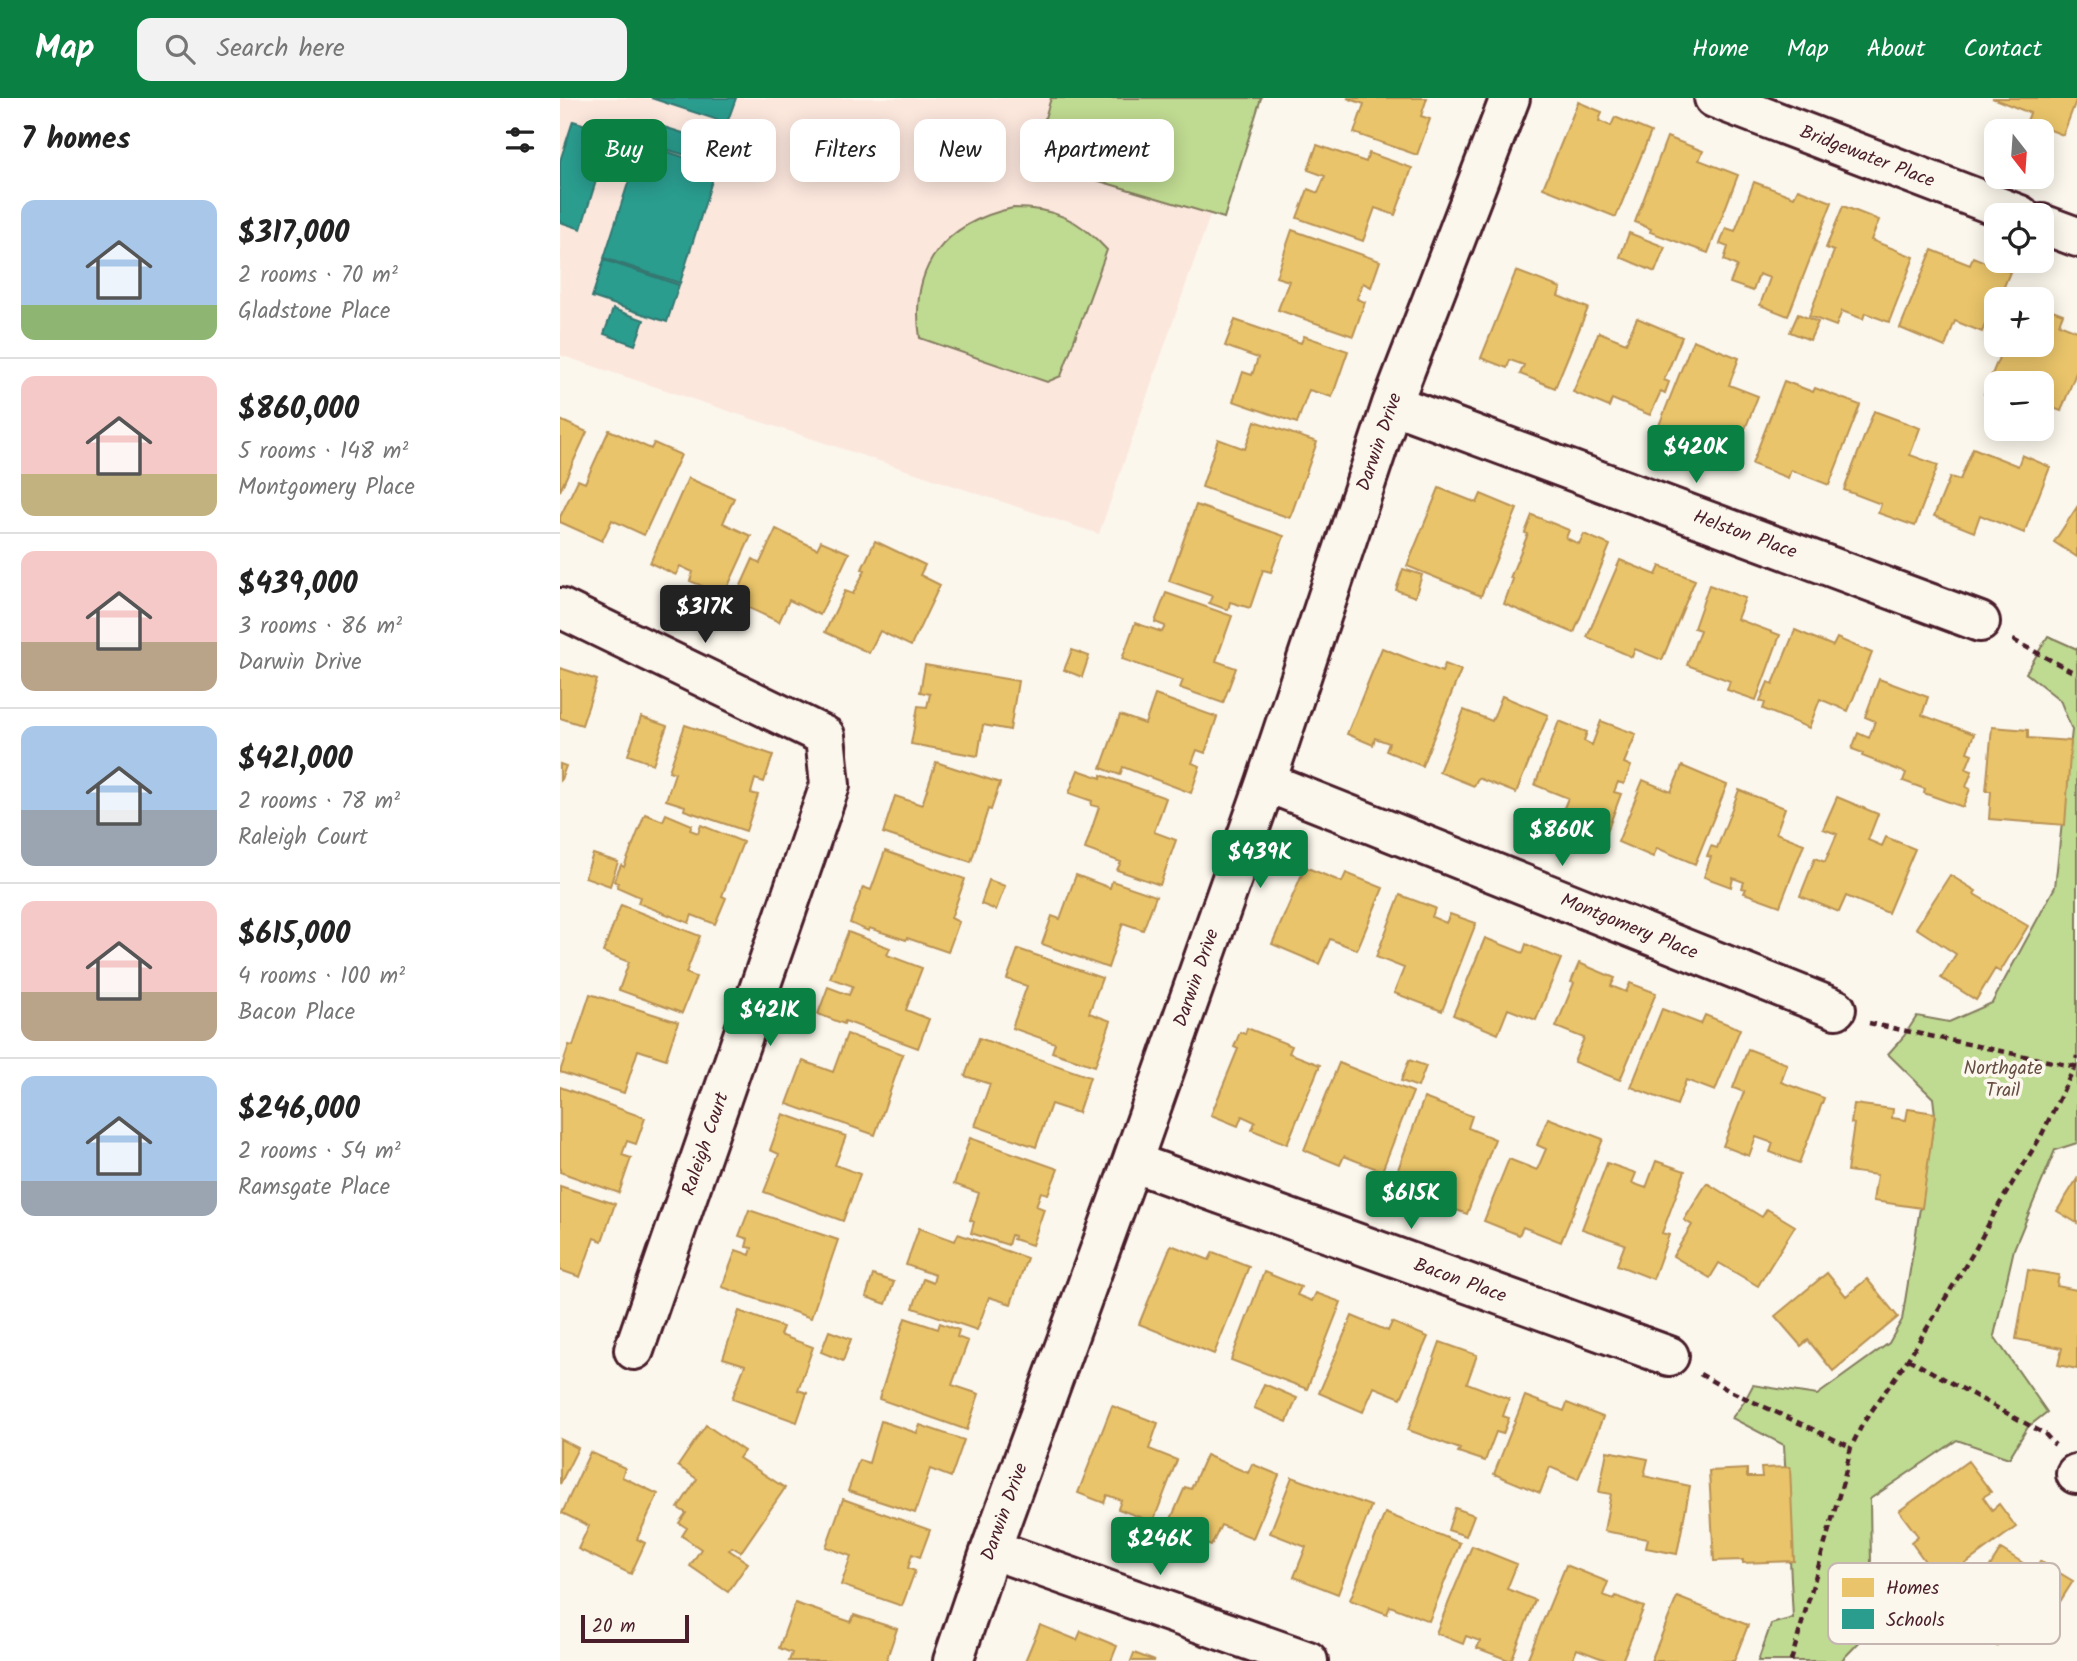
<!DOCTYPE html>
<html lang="en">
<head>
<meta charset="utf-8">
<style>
	:root { --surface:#fff; --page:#f2f2f2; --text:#222; --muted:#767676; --line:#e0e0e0; --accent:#0b8043 }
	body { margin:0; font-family:Kalam,sans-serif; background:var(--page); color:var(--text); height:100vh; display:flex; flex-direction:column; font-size:26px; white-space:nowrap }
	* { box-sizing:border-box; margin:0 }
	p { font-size:23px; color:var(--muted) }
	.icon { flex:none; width:38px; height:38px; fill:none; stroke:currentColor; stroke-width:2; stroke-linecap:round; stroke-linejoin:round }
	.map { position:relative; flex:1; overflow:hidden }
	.side { display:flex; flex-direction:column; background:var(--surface); width:560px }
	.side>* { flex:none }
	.top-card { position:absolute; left:21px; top:21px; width:665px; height:63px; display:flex; gap:14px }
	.needle { width:46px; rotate:163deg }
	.buttons { position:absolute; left:1424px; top:21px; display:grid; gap:14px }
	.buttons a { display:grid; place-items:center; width:70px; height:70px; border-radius:14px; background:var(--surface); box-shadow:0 4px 18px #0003; font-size:35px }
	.scale { position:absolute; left:21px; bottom:18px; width:108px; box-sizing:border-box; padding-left:7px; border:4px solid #4a1f2b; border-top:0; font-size:19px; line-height:24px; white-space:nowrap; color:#4a1f2b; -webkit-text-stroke:5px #fbf7ec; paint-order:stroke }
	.price { position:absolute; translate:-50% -60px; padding:0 16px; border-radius:7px; background:var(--accent); color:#fff; font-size:23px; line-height:46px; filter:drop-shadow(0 2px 4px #0008) }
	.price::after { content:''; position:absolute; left:50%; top:42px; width:21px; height:16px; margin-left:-10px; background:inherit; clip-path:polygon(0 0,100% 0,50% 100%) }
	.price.on { background:#222; color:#fff }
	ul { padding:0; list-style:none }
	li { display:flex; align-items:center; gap:21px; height:175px; padding:0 21px }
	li+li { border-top:2px solid var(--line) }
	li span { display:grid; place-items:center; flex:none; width:196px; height:140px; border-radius:14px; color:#555 }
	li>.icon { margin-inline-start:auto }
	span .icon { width:84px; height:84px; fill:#fffc; stroke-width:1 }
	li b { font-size:30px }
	h2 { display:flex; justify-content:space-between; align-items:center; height:84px; padding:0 21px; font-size:30px }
	.pill { padding:0 24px; border-radius:14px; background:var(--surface); box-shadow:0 4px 18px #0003; font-size:24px; line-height:63px }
	.pill.on { background:var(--accent); color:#fff }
	header { display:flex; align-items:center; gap:42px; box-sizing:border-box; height:98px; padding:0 35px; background:var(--accent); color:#fff }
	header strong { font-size:33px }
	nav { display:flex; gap:38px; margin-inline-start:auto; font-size:24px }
	.search { width:490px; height:63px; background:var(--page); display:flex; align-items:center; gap:18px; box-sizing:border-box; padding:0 24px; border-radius:14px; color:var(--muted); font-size:26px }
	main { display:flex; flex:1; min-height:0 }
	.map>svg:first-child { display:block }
</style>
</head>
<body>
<header>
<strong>Map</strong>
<div class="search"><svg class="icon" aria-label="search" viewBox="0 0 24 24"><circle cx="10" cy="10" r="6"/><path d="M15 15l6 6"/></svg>Search here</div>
<nav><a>Home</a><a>Map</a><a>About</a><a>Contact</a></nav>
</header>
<main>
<section class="side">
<h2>7 homes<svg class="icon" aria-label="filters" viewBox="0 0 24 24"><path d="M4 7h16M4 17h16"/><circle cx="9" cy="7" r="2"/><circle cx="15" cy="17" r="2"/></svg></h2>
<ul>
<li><span style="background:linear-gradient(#a9c7e8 75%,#8fb573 0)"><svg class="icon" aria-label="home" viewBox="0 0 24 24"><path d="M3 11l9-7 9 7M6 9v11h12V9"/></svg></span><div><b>$317,000</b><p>2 rooms · 70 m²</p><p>Gladstone Place</p></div></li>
<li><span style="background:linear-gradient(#f6c9c9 70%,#c2b280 0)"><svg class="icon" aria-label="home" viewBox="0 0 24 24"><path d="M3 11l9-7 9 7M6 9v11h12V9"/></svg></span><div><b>$860,000</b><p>5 rooms · 148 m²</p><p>Montgomery Place</p></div></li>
<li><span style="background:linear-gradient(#f6c9c9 65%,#b9a48a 0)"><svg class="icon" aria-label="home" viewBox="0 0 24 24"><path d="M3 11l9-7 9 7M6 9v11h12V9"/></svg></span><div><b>$439,000</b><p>3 rooms · 86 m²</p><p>Darwin Drive</p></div></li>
<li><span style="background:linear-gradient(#a9c7e8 60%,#9aa5b1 0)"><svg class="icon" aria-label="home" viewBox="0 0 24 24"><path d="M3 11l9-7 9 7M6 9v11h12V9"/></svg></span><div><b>$421,000</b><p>2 rooms · 78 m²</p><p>Raleigh Court</p></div></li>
<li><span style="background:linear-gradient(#f6c9c9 65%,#b9a48a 0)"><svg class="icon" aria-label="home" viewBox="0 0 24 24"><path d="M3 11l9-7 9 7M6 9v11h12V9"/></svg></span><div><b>$615,000</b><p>4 rooms · 100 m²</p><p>Bacon Place</p></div></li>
<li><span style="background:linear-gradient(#a9c7e8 75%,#9aa5b1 0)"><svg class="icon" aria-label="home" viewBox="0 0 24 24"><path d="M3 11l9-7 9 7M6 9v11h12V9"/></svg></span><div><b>$246,000</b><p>2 rooms · 54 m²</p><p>Ramsgate Place</p></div></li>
</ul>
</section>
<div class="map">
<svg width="1517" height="1563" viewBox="0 0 1517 1563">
	<rect width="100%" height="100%" fill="#fbf7ec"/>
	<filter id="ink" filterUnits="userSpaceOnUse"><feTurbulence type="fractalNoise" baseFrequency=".0143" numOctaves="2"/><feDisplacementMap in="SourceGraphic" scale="14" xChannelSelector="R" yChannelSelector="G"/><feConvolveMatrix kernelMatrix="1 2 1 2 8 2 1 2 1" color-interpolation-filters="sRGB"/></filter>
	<g filter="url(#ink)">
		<path fill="#fce7dd" d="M0,0H691L539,436L0,257Z"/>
		<path fill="#bfda91" stroke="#847c5e" stroke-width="2" d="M491,0H701L664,120L472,63Z
			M453,110C494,110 519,121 547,152L501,278L487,284L360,240C349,169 384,125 453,110Z
			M1488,538L1517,551V1045L1495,1052L1454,1151L1434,1238L1487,1314L1468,1329L1449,1360L1397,1342L1310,1401L1312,1531L1281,1563H1198L1211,1526L1233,1520L1224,1347L1172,1320L1184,1304L1193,1287L1257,1297L1329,1245L1342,1222L1375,1017L1373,1000L1328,956L1344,938L1357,918L1389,924L1432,905L1495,789L1512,632L1500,602L1466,575Z"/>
		<path fill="#e9c46a" stroke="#b99257" stroke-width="2" d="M787,0H867L861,18L870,21L857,57L794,35L804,6Z
			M1432,0H1517L1503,37L1467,23L1470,15Z
			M1018,4L1042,14L1039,23L1051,28L1055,19L1091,34L1056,119L983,90Z
			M1107,39L1143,53L1139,62L1178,77L1148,155L1090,134L1091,131L1075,124Z
			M757,47L806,64L809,55L852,70L835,117L815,110L803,143L737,120L748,91L758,95L765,78L748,72Z
			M1194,84L1234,99L1238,91L1272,104L1228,218L1200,207L1210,180L1199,176L1193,193L1170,185L1177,168L1164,162L1168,149L1160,146L1166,130L1175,133Z
			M1283,108L1319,122L1311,142L1354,159L1329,224L1305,215L1303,221L1282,213L1276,228L1249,218L1274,153L1266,150Z
			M732,132L820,163L811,189L803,185L797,201L805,204L793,238L718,212L729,183L716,179Z
			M1069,135L1105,149L1095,174L1060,159Z
			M1372,152L1410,167L1413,159L1450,174L1443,191L1440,190L1422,234L1395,223L1385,249L1340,230Z
			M956,173L1001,190L998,198L1028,210L995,290L960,276L964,267L950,262L947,270L921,260Z
			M1482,208L1503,216L1499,226L1517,233V272L1501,313L1482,306V285H1437V301L1424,296L1444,247H1482Z
			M1238,216L1258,224L1250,242L1230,234Z
			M1077,220L1122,239L1104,282L1109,284L1105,295L1101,293L1090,317L1052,301L1049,309L1013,294L1039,234L1066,245Z
			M675,222L741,245L744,238L788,253L772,299L749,292L737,325L673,303L683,274L692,277L698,260L665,248Z
			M1133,242L1179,260L1169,287L1198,298L1174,359L1139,345L1142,337L1127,331L1124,340L1098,330Z
			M1224,283L1253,294L1255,290L1300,307L1269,387L1231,372L1228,380L1192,366Z
			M1314,313L1360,330L1350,357L1378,367L1355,428L1318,415L1321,406L1284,392Z
			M0,322L27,334L0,393Z
			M695,323L757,344L730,420L642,389L658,341L685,351Z
			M49,332L91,351L94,345L121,357L84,437L52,422L42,443L0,424V419L18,382L25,385Z
			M1413,350L1458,368L1462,357L1490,369L1464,435L1420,417L1414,434L1374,418L1390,379L1400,382Z
			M128,380L174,400L163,425L191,438L164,497L130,483L133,474L120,468L116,477L90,465Z
			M879,390L917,405L921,396L957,411L921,498L847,468Z
			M636,407L724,438L711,474L703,472L690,510L670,504L668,512L649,505L652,498L609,483Z
			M1517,409V459L1494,444Z
			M972,417L1009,432L1006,440L1019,446L1024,436L1050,447L1014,535L944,506L953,481L950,480L968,436L965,435Z
			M216,431L257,451L261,443L289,455L260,517L229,502L219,524L174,503L193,461L200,465Z
			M315,443L365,467L360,477L380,487L351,548L320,533L309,555L265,534L285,493L293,496L305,472L302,471Z
			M1060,462L1096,477L1100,468L1135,482L1102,562L1075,551L1072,559L1027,539Z
			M843,471L862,477L855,499L836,492Z
			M1149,487L1185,500L1177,521L1220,537L1196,602L1167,592L1170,583L1127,567L1140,532L1134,530Z
			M606,495L672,518L656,563L676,570L663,605L620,590L623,582L562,561L575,525L602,534L605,528L595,524Z
			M1235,532L1273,548L1277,540L1312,555L1288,613L1260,601L1249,630L1203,611L1205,605L1200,603L1208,584L1213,586Z
			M822,550L882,574L885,566L901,572L862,668L826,653L829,645L815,640L813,647L787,636Z
			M512,552L529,558L522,579L504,572Z
			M365,567L458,583L450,632L423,627L418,658L351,646L358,608L367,609L370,596L360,594Z
			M0,570L37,582L22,627L0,620Z
			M1319,581L1368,599L1362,617L1414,636L1407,654L1412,656L1406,671L1412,673L1406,689L1410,691L1403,709L1364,695L1365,691L1343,683L1346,675L1302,658L1303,655L1292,651L1298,635L1309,640L1315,623L1305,619Z
			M595,597L657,619L645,655L637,652L632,665L640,668L631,695L563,669L560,677L541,670L560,617L585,626Z
			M942,598L988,617L956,695L918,680L914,688L879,674L904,612L932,623Z
			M81,619L107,628L93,666L68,657Z
			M999,623L1027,634L1024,643L1032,647L1041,623L1076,636L1064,665L1071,668L1064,686L1058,684L1054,694L1061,696L1045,739L999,722L1008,700L975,687Z
			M125,627L213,657L204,684L195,681L191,695L198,697L186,733L124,712L125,708L106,702L115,675L109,673Z
			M1432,629L1468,632V640L1511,643L1505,727L1429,721L1431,693H1426Z
			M376,664L440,685L431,712L428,711L411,764L323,735L335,698L362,707Z
			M0,666L6,668L0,684Z
			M1122,668L1167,687L1135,766L1097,750L1093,759L1058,744L1083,682L1111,694Z
			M518,672L541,680V677L606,700L594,734L616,742L600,787L557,772L561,764L525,751L539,709L531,707L532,703L509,695Z
			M1179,692L1225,710L1216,735L1244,746L1220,808L1184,795L1186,791L1182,790L1184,784L1173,780L1171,789L1144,779L1151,759L1147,758L1151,748L1157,750Z
			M1277,699L1318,716L1308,742L1322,748L1326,739L1355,751L1328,815L1286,798L1279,814L1240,798L1255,760L1265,764L1277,736L1263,731Z
			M85,716L103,723L106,716L132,727L130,732L138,735L141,727L183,744L162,798L166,800L155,826L132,817L129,825L78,805L80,799L57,789L58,785L54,783L61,767L64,769Z
			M325,753L405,781L391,820L399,824L388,854L347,840L346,842L309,830L308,833L290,825L303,789L311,792Z
			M33,756L58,764L50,788L25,779Z
			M745,769L782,784L786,775L823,790L797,852L770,841L759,866L712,846Z
			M516,777L550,790L552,783L596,798L583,832L563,825L548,870L482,846L492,818L500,821Z
			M1390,777L1416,793L1414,796L1468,828L1440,874L1435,871L1416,902L1381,880L1396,856L1356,830Z
			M429,782L445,788L436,812L421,806Z
			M840,797L875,810L872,819L886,825L890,816L916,825L882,913L834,895L844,870L816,859Z
			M61,807L140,838L126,875L136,879L122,915L59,892L69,864L43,854Z
			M288,834L330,850L327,857L362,870L346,912L369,921L358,950L285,923L284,926L258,916L268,889L289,897L293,888L270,880Z
			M925,840L963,855L966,846L1001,861L976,922L948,911L938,936L893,917Z
			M458,851L542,880L529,915L551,923L535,968L492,954L495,945L452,930L467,888L447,881Z
			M1019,865L1055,880L1051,888L1066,894L1070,885L1096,895L1060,982L1014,964L1024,940L996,929L1014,885L1011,884Z
			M30,896L118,924L106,961L78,952L64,995L0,974L9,947L13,948Z
			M1102,911L1141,926L1145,917L1180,931L1155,993L1126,982L1117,1007L1071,989Z
			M687,930L732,948L729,955L760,967L727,1046L692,1032L695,1024L682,1018L678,1028L651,1017L678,951L674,949L680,934L685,936Z
			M287,936L343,956L315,1037L227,1006L243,963L273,974Z
			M419,940L530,979L518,1015L491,1006L476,1049L415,1028L430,986L405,978Z
			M1188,951L1227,966L1221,984L1264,1000L1239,1065L1210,1054L1213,1045L1196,1039L1189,1058L1163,1048L1184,994L1173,990Z
			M849,962L866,968L858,989L841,983Z
			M779,965L853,994L822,1073L784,1058L780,1067L744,1052Z
			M0,989L85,1020L76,1046L67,1043L62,1057L71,1060L59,1095L0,1074Z
			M864,1000L912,1018L908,1030L935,1041L907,1116L871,1103L874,1094L860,1089L857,1097L832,1088Z
			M1294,1006L1333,1011L1332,1020L1346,1022L1348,1011L1375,1015L1362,1110L1313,1103L1317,1077L1287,1073L1294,1026L1291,1025Z
			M223,1016L286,1038L275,1067L300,1076L283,1123L204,1094L219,1056L210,1052Z
			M988,1020L1043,1041L1001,1144L963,1129L959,1137L924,1123L949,1061L977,1072L986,1051L977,1047Z
			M410,1040L498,1071L488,1096L481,1094L476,1108L484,1111L472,1147L453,1141L454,1138L451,1137L448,1147L411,1135L414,1124L410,1122L419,1095L394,1086Z
			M1096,1063L1125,1073L1102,1135L1109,1137L1093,1181L1057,1167L1065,1146L1022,1131L1047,1065L1076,1075L1072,1085L1086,1090Z
			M1517,1081V1125L1497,1113Z
			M1147,1085L1202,1119L1207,1111L1235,1128L1198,1188L1159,1165L1150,1180L1113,1158L1132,1127L1124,1122Z
			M0,1088L55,1106L42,1143L34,1140L20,1179L0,1172Z
			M189,1112L278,1142L251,1220L162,1189L176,1152L190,1157L192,1150L186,1149L188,1141L179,1138Z
			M359,1130L395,1143L398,1136L467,1160L451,1206L429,1199L417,1232L353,1210L363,1181L373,1185L375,1177L346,1167Z
			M611,1147L649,1162L653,1154L689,1168L654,1256L579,1226Z
			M1468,1172L1499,1177L1497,1188L1517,1192V1271L1498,1267L1502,1250L1456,1241Z
			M704,1174L741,1189L737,1197L752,1203L756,1195L781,1204L747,1291L671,1262Z
			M1267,1175L1286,1198L1307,1181L1338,1219L1273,1273L1248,1242L1241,1248L1215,1218Z
			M313,1177L334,1184L326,1206L306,1199Z
			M179,1213L223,1229L220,1237L253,1249L238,1292L247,1295L237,1324L172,1301L185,1267L163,1260Z
			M792,1218L828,1233L832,1224L868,1239L841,1300L814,1289L803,1314L759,1295Z
			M345,1220L378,1231L380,1225L399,1232L397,1239L408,1243L392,1287L419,1296L407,1332L319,1301Z
			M269,1233L291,1241L283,1263L261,1254Z
			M880,1244L917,1257L907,1285L949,1301L943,1318L949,1320L943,1336L936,1334L925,1363L898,1354L900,1351L848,1332Z
			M704,1286L737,1300L727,1324L694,1310Z
			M965,1298L1004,1313L1007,1305L1043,1319L1018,1381L990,1369L980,1395L934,1376Z
			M552,1308L598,1325L589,1351L617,1362L593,1424L558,1411L561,1402L547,1397L544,1405L518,1395Z
			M321,1323L357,1335L360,1327L404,1342L391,1379L370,1371L355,1415L288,1393L299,1362L309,1365Z
			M146,1327L184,1353L179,1360L225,1390L181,1454L172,1449L169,1452L188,1465L168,1494L130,1468L141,1451L122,1438L127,1430L119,1425L126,1415L118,1410L137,1381L118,1368Z
			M0,1341L18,1350L0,1386Z
			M1047,1353L1088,1361L1084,1378L1130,1388L1117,1456L1086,1450L1088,1441L1044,1433L1051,1396L1039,1394Z
			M30,1354L65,1370L62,1379L98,1396L77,1441L85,1445L71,1476L18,1451L29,1428L2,1415Z
			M646,1357L688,1375L692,1366L719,1377L693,1440L661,1427L651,1448L607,1430L625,1389L631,1391Z
			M1408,1363L1431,1394L1423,1399L1432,1412L1439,1406L1456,1429L1380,1484L1351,1444L1358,1438L1339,1413Z
			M1230,1369L1234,1463L1183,1465V1462L1154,1463L1149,1373L1187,1371V1379H1202L1201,1370Z
			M732,1379L811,1408L778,1496L734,1479L746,1449L710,1435Z
			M283,1401L370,1432L360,1459L352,1456L348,1470L355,1473L342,1508L281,1487L291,1458L266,1449Z
			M895,1410L914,1417L906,1438L888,1432Z
			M825,1415L900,1445L869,1523L830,1508L827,1516L790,1502Z
			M912,1448L957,1466L947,1491L975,1502L951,1563L917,1550L920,1543L906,1538L903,1546L876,1535Z
			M1441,1451L1474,1472L1480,1463L1513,1483L1477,1540L1452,1524L1437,1548L1396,1522Z
			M1006,1467L1048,1484L1043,1497L1054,1501L1056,1498L1084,1509L1062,1563H1048L1017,1551L1012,1563L967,1562Z
			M1117,1499L1188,1527L1174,1563H1091Z
			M235,1505L291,1524L294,1517L337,1531L326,1563H229L232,1555L219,1550Z
			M480,1527L517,1542L521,1533L557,1548L551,1563H465Z
			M574,1555L595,1563H571Z"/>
		<path fill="#2a9d8f" stroke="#347771" stroke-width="2" d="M91,0H176L167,25Z
			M13,23L51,35L21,131L0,124V63Z
			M88,24L164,48L158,67L83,44Z
			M81,45L156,70L120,185L44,160Z
			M44,162L119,187L107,224L32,199Z
			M53,211L84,222L75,247L44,236Z"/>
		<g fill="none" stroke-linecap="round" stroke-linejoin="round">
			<g stroke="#4a1f2b" stroke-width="44">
				<path id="minor" d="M1154,0L1460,117
					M1482,126L1517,139
					M832,306L1420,524
					M0,510L265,638L270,687L74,1252
					M706,684L1276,911
					M572,1064L1109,1258
					M1516,1376H1517
					M431,1451L748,1563
					M393,1563L431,1451L572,1064L706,684L832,306L950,0"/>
			</g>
			<path stroke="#4a1f2b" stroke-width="4.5" stroke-dasharray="7 5" stroke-linecap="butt" d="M1453,542L1517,576
				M1309,925L1516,969
				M1348,1261L1485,1336L1495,1347
				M1140,1276L1168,1292L1291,1349
				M1231,1563L1284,1380L1291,1349L1303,1325L1348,1261L1415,1152L1436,1112L1481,1038L1515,968L1517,958"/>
			<use href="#minor" stroke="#fbf7ec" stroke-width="38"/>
		</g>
	</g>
	<g text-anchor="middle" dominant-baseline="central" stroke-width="7" stroke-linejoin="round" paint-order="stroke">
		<g font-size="19" fill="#4a1f2b" stroke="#fbf7ec">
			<text transform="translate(1307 59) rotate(21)">Bridgewater Place</text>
			<text transform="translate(820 344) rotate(-71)">Darwin Drive</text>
			<text transform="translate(1185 437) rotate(20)">Helston Place</text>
			<text transform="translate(1069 829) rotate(22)">Montgomery Place</text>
			<text transform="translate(637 880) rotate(-71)">Darwin Drive</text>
			<text transform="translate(146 1046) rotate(-71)">Raleigh Court</text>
			<text transform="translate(900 1183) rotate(20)">Bacon Place</text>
			<text transform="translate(445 1414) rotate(-70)">Darwin Drive</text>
		</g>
		<g font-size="19" fill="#674e44" stroke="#fbf7ec">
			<text x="1443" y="971">Northgate<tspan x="1443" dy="22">Trail</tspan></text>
		</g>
	</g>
	<rect x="1268" y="1465" width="232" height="81" rx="10" fill="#fbf7ec" stroke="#c6b6b2" stroke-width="2"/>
	<rect x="1282" y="1480" width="32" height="19" fill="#e9c46a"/>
	<rect x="1282" y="1511" width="32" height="20" fill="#2a9d8f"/>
	<g font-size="19" fill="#4a1f2b">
		<text x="1326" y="1496">Homes</text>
		<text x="1326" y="1528">Schools</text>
	</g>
</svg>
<div class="buttons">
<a><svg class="needle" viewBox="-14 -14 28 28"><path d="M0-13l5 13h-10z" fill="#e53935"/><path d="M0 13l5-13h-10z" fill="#767676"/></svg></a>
<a><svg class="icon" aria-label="locate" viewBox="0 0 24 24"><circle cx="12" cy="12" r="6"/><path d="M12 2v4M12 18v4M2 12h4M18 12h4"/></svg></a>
<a>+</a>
<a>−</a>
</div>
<div class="scale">20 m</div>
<b class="price" style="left:1136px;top:387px">$420K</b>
<b class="price on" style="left:145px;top:547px">$317K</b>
<b class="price" style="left:1002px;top:770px">$860K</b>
<b class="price" style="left:700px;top:792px">$439K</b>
<b class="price" style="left:210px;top:950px">$421K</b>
<b class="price" style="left:851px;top:1133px">$615K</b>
<b class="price" style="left:600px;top:1479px">$246K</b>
<div class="top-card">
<a class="pill on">Buy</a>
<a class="pill">Rent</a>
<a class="pill">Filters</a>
<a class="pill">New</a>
<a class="pill">Apartment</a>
</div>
</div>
</main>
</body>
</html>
